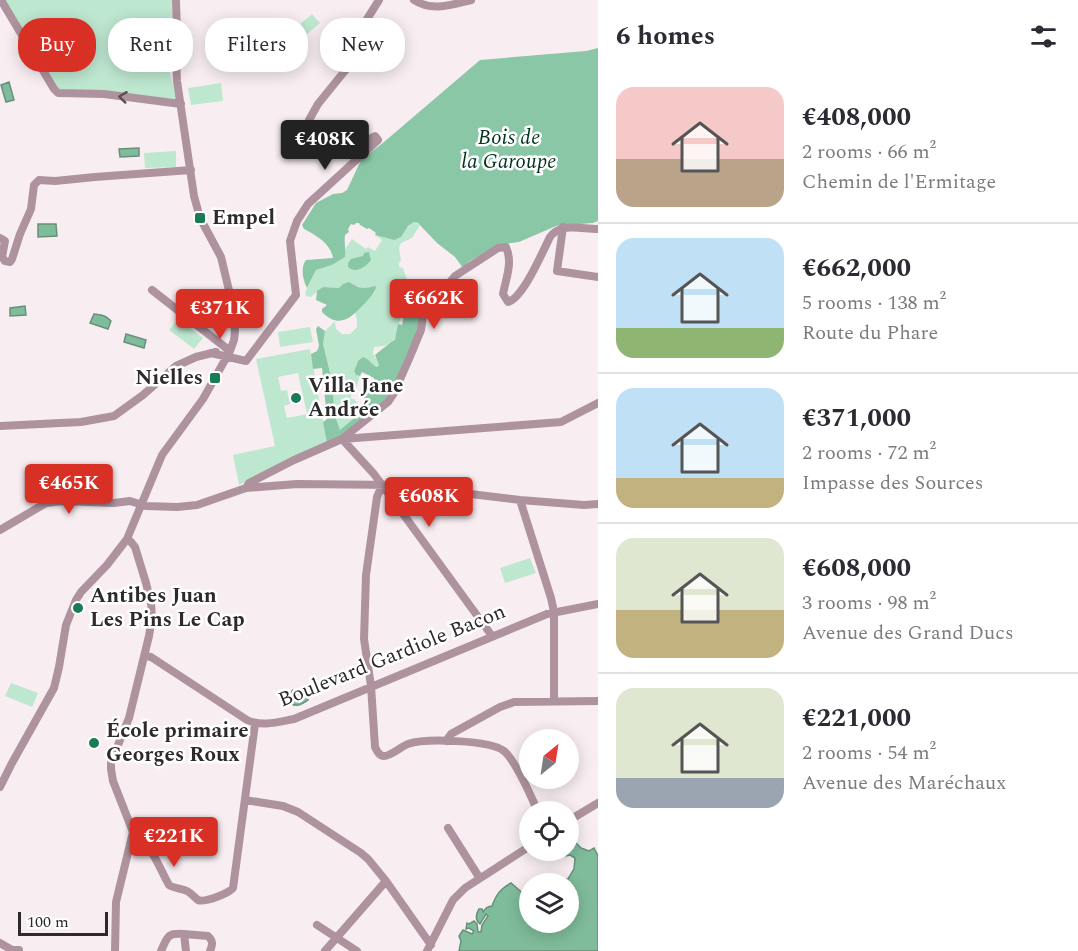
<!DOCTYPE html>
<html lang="en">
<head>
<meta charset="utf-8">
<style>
	:root { --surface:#fff; --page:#f2f2f3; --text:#2b2b33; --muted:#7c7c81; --line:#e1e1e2; --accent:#d93025 }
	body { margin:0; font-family:Spectral,serif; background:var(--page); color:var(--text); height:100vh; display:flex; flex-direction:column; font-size:22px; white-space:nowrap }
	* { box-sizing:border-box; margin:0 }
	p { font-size:20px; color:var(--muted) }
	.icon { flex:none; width:33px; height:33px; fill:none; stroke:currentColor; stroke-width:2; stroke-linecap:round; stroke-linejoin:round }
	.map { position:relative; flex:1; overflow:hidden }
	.details { display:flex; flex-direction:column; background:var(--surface); width:480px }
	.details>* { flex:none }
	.banner { position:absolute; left:18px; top:18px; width:489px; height:54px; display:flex; gap:12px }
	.needle { width:39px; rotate:30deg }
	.fabs { position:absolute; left:519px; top:729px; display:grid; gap:12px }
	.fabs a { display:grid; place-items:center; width:60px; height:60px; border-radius:50%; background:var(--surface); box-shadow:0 3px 15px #0003; font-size:30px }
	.scale { position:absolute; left:18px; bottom:15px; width:90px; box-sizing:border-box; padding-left:6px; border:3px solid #2e2a2c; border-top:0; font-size:16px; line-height:21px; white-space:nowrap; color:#2e2a2c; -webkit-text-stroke:4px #fff; paint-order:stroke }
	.price { position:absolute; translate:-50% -51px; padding:0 14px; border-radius:6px; background:var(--accent); color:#fff; font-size:20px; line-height:39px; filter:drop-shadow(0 2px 3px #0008) }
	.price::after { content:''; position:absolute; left:50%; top:36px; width:18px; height:14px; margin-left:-9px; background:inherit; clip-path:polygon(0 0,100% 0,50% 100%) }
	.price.on { background:#222; color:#fff }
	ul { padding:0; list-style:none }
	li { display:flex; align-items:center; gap:18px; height:150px; padding:0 18px }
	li+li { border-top:2px solid var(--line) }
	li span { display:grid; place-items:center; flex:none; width:168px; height:120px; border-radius:18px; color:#555 }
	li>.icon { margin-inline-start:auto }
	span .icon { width:72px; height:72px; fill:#fffc; stroke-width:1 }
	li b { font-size:26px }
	h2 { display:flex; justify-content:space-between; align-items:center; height:72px; padding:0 18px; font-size:26px }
	.chip { padding:0 21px; border-radius:24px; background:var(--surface); box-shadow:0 3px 15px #0003; font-size:21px; line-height:54px }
	.chip.on { background:var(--accent); color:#fff }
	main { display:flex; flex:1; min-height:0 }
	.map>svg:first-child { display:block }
</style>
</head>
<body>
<main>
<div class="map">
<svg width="598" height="951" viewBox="0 0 598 951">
	<rect width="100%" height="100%" fill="#f8eef2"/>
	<path fill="#bee7d0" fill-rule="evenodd" d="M4,0H172L173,37L169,69L177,99L176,101L60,92Z
		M312,14L320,23L301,39L293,30Z
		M221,83L223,101L191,105L188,88Z
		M176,151V167L145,168L144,153Z
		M414,222L420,225L412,238L401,243L399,248L401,260L399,263V267L403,268L408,283L405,289L411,302L409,306L399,305L397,313L401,315L395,340L384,346L374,347L373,353L379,365L377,367L358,361L354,371L356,375L360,376L354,394L351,395V399H354L364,411L340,431L333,406L334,397L333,385L323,344L325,331L335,321L336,329L342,334H350L357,327V320L355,313L375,292L357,286L339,288L323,287L311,297L306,296L305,293L316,270L332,265L344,257L346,248L352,239L366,249L368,247L375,251L382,240L375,235L394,240C404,235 404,228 414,222Z
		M178,319L203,338L194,349L169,330Z
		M310,327L313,342L280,347L278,332Z
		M310,349L327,443L299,455L239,485L233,455L275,446L256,359ZM298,373L307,414L287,418L284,406L290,404L287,390L281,391L278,377Z
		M530,558L536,573L505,583L500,568Z
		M11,683L38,693L32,707L5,696Z"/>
	<path fill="#8ac7a6" d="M598,48V221L593,223L556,226L519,242L498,245L470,261L463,268L455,257L437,243L418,223L414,222L408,226L401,237L394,240L375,235L376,233L369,228L367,229L360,225L359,223H356L354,225L351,224L348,229L349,232L345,235C344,244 346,249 345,257L332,265L316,270L307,288C303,280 300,268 306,260L333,258C331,244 316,235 304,229L302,225L316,203L333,194L342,193L347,190L361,160L384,142L480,60L586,51Z
		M369,252L371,260C366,267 356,274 348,267V263L351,259L363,256L364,253Z
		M349,282C360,289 363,289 376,286C375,293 371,296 366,302C352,317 340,330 322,312V309L327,305L316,300L317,291L323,287L339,288L343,284Z
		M408,283C421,283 424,285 434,293L435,299L423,315L394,393L342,439L327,443L323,422L327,419L322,368L313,369L311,354L317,351L319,346L316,329L318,326L325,331L323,344L333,385L334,412L340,430L363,411L361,409L366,407L365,402L366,400L361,395L365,382L372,385L375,383L374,378L362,372L360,376L356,375L354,371L358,361L363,357C371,360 371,365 377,367L379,365L375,355C382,350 387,344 395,340L398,324L402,325L404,316H409L411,313L409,306L411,302L405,289Z"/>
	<path fill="#7fbc9b" stroke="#67907a" stroke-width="1.5" d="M9,82L14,100L6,102L1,85Z
		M139,148V156L120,157L119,149Z
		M38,224H56L57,236L38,237Z
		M25,306L26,315L10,316V308Z
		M94,314C101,315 106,315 111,321L108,329L90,323Z
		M126,334L146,340L144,348L124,342Z
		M293,690L300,695L307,694L308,700C302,704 299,707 291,704V692Z
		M569,843L571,845L576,843L581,848L589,851L594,848L598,856V951H459L461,941L459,936L463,930L472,934L474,931L469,928L466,929L467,923L469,924L474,921L477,924L478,932H481L482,925L488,916L486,914L480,924C475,920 476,914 479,909H482L483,912C486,908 486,907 492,906C496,895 500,889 511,883L526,896L529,894L530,922H568V884L537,883L546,875L554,879H568L574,869L575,858L570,855L566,856L562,852V851L568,850Z"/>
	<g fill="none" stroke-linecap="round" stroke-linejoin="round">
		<path stroke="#ae939e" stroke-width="8" d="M1,0L54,89L58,93L104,94L181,104
			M414,0C432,12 451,5 471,0
			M563,227L557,271L598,277
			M0,238L2,239L5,241L2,257L5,261L10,262L12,259L20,234L31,209L34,185L39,180L55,181L95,177L191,170
			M152,290L230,351
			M211,353L246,361L296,295L290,241L297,221L308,204L378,140L375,136L348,150H335L317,137L309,120L318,104L352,62L357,35L379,0
			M0,426L81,422L114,416L143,395L176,366L196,357L216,352
			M342,439L374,474L492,636
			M343,439L561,422L598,403
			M382,485L377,497L366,575L364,639L371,686L375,747C377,751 379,756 384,756C389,757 402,746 408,744C425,738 490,740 504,751C516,761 531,796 538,812
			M246,488L249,483L294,460L342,439L388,402L394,393L409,359L421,330L423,315L455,276L498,248L506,247C513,263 506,278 503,294L508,302C523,298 542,253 550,237C561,222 581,229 598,229
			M520,500L551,598L554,612V701
			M0,530L46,503L63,501L114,503L130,501L146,506L177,507L197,505L246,488L297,484L396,485L520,500L584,505L598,504
			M145,656L151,657L247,720C262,727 278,722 294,719L547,614L598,604
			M446,741L451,734L500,707L514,702L598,701
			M0,787L12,763L54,688L59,667L66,625L76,600L81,592L107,565L127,539L162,455L203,399L230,351L234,340L235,331L232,303L221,257L200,218L194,196L177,81L176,58L177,35L176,0
			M245,800L283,806L298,812L361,853L368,859L386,881L431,945
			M568,821L598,803
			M448,828L479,877
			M133,832C151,842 159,868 169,885C175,889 181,888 187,891C191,893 194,897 198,900C205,903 229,893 233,888L255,724
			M317,925L357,951
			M184,934L208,936C213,941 213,944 210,951
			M0,943L12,950H19
			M115,951L116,902L133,832L113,781L111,769V762L129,718L149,636L152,618L151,603L146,583L135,547L131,542L127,539
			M161,951C168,936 167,933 184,934L186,951
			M325,951L386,881
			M427,951L453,900L465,888L530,846"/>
	</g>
	<defs><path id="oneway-chevron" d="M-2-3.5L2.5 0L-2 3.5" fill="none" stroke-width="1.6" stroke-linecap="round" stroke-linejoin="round" transform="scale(1.5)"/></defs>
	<use stroke="#5b4f54" href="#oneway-chevron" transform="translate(123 97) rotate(-173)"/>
	<g fill="#1a7c54" stroke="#fff" stroke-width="2">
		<rect x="194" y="212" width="12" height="12" rx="3"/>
		<rect x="209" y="372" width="12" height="12" rx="3"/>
		<circle cx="296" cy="398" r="6"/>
		<circle cx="78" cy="608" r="6"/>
		<circle cx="94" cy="743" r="6"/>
	</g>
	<g text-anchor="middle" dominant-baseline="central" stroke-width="5" stroke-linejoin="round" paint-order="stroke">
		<g font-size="21" font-style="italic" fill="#00341f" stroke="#fff">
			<text x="509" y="138">Bois de<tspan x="509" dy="24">la Garoupe</tspan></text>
		</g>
		<g font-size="21" font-weight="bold" fill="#2e2a2c" stroke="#fff" text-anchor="start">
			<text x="212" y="218">Empel</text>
			<text x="203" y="378" text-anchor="end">Nielles</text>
			<text x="308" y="386">Villa Jane<tspan x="308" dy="24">Andrée</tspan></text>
			<text x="90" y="596">Antibes Juan<tspan x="90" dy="24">Les Pins Le Cap</tspan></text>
			<text x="106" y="731">École primaire<tspan x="106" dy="24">Georges Roux</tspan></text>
		</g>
		<g font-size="21" fill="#2e2a2c" stroke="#fff">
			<text transform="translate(392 656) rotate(-22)">Boulevard Gardiole Bacon</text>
		</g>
	</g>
</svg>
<div class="fabs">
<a><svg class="needle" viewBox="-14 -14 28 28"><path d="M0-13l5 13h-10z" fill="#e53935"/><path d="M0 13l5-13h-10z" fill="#7c7c81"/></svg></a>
<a><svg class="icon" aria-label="locate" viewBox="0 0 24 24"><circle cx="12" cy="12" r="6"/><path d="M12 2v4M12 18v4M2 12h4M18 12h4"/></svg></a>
<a><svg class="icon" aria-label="layers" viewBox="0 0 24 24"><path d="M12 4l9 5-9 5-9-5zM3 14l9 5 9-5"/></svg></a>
</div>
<div class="scale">100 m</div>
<b class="price on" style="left:325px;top:171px">€408K</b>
<b class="price" style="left:434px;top:330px">€662K</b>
<b class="price" style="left:220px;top:340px">€371K</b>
<b class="price" style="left:69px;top:515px">€465K</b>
<b class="price" style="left:429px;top:528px">€608K</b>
<b class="price" style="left:174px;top:868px">€221K</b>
<div class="banner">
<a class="chip on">Buy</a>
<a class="chip">Rent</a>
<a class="chip">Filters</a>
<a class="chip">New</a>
</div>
</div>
<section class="details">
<h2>6 homes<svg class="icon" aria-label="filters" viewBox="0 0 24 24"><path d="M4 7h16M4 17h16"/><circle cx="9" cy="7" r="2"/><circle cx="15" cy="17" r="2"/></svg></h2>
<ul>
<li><span style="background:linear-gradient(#f6c9c9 60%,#b9a48a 0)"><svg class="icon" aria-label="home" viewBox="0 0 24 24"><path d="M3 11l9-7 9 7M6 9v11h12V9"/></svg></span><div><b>€408,000</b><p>2 rooms · 66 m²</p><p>Chemin de l'Ermitage</p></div></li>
<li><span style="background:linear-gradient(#bfe0f5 75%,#8fb573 0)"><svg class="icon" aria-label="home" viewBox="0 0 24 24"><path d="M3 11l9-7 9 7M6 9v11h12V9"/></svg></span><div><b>€662,000</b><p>5 rooms · 138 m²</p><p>Route du Phare</p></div></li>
<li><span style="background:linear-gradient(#bfe0f5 75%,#c2b280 0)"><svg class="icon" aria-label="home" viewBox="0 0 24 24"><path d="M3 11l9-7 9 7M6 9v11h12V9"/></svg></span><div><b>€371,000</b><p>2 rooms · 72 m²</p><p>Impasse des Sources</p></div></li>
<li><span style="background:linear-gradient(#dfe7d0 60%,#c2b280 0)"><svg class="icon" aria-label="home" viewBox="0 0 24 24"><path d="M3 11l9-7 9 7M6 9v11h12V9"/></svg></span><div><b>€608,000</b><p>3 rooms · 98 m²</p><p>Avenue des Grand Ducs</p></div></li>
<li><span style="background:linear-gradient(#dfe7d0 75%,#9aa5b1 0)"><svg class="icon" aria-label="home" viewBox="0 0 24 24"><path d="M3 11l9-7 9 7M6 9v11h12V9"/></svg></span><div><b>€221,000</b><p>2 rooms · 54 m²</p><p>Avenue des Maréchaux</p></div></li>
</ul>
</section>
</main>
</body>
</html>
